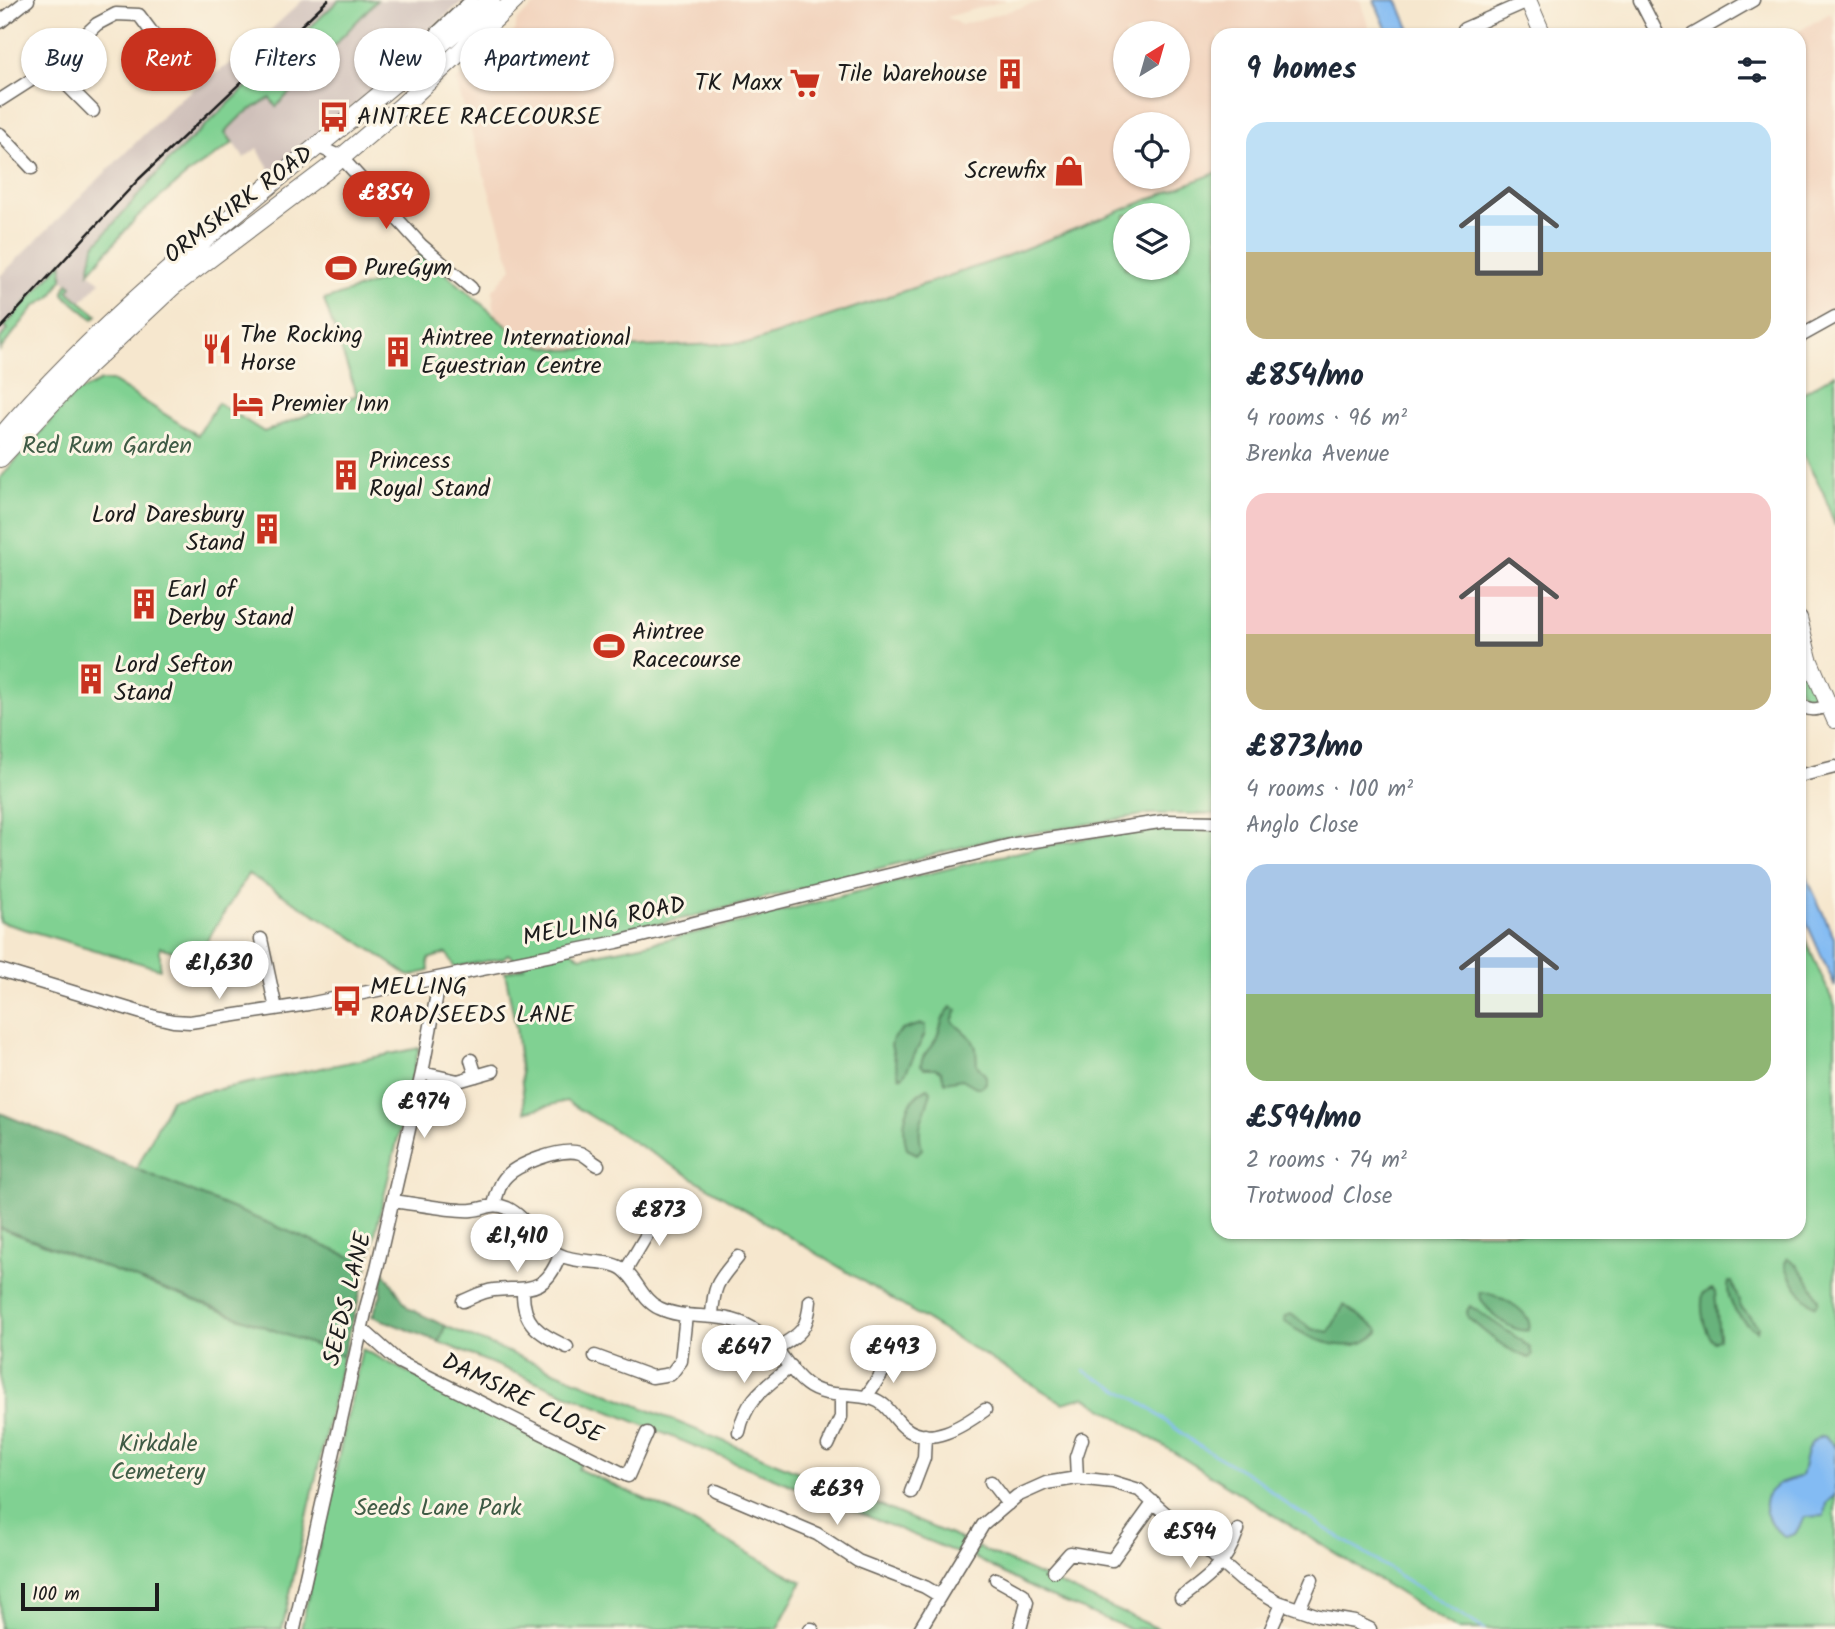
<!DOCTYPE html>
<html lang="en">
<head>
<meta charset="utf-8">
<style>
	:root { --surface:#fff; --page:#f2f2f3; --text:#1f2937; --muted:#747a83; --accent:#c8321e }
	body { margin:0; font-family:Kalam,sans-serif; background:var(--page); color:var(--text); height:100vh; display:flex; flex-direction:column; font-size:26px; white-space:nowrap }
	* { box-sizing:border-box; margin:0 }
	p { font-size:23px; color:var(--muted) }
	.icon { flex:none; width:38px; height:38px; fill:none; stroke:currentColor; stroke-width:2; stroke-linecap:round; stroke-linejoin:round }
	.map { position:relative; flex:1; overflow:hidden }
	.panel { position:absolute; left:1211px; top:28px; width:595px; height:1211px; display:flex; flex-direction:column; background:var(--surface); border-radius:21px; box-shadow:0 2px 5px #0004 }
	.panel>* { flex:none }
	.banner { position:absolute; left:21px; top:28px; width:665px; height:63px; display:flex; gap:14px }
	.needle { width:46px; rotate:37deg }
	.fabs { position:absolute; left:1113px; top:21px; display:grid; gap:14px }
	.fabs a { display:grid; place-items:center; width:77px; height:77px; border-radius:50%; background:var(--surface); box-shadow:0 2px 5px #0004; font-size:35px }
	.scale { position:absolute; left:21px; bottom:18px; width:138px; box-sizing:border-box; padding-left:7px; border:4px solid #1c1c1c; border-top:0; font-size:19px; line-height:24px; white-space:nowrap; color:#1c1c1c; -webkit-text-stroke:5px #fcf5e5; paint-order:stroke }
	.price { position:absolute; translate:-50% -60px; padding:0 16px; border-radius:24px; background:#fff; color:#222; font-size:23px; line-height:46px; filter:drop-shadow(0 2px 4px #0008) }
	.price::after { content:''; position:absolute; left:50%; top:42px; width:21px; height:16px; margin-left:-10px; background:inherit; clip-path:polygon(0 0,100% 0,50% 100%) }
	.price.selected { background:var(--accent); color:#fff }
	ul { padding:0; list-style:none }
	li { display:grid; align-content:center; gap:14px; height:371px; padding:0 35px }
	li span { display:grid; place-items:center; height:217px; border-radius:21px; color:#555 }
	li>.icon { margin-inline-start:auto }
	span .icon { width:126px; height:126px; fill:#fffc; stroke-width:1 }
	li b { font-size:30px }
	h2 { display:flex; justify-content:space-between; align-items:center; height:84px; padding:0 35px; font-size:30px }
	.chip { padding:0 24px; border-radius:32px; background:var(--surface); box-shadow:0 2px 5px #0004; font-size:24px; line-height:63px }
	.chip.selected { background:var(--accent); color:#fff }
	.map>svg:first-child { display:block }
</style>
</head>
<body>
<div class="map">
<svg width="1835" height="1629" viewBox="0 0 1835 1629">
	<rect width="100%" height="100%" fill="#fcf5e5"/>
	<filter id="ink" filterUnits="userSpaceOnUse"><feTurbulence type="fractalNoise" baseFrequency=".0143" numOctaves="2"/><feDisplacementMap in="SourceGraphic" scale="14" xChannelSelector="R" yChannelSelector="G"/><feConvolveMatrix kernelMatrix="1 2 1 2 8 2 1 2 1" color-interpolation-filters="sRGB"/></filter>
	<filter id="wash" filterUnits="userSpaceOnUse"><feTurbulence type="fractalNoise" baseFrequency=".00686" numOctaves="4" result="noise"/><feDisplacementMap in="SourceGraphic" scale="28" xChannelSelector="R" yChannelSelector="G"/><feGaussianBlur stdDeviation="1.57" result="paint"/><feColorMatrix in="noise" values="0 0 0 0 0 0 0 0 0 0 0 0 0 0 0 0 0 1.4 0 .05"/><feComposite in="paint" operator="in"/></filter>
	<g filter="url(#wash)">
		<rect width="100%" height="100%" fill="#f6e7ce"/>
		<path fill="#f2d4be" fill-rule="evenodd" d="M542,0H1006L947,17L961,25L1046,0H1360L1371,35H1218V172L999,259L750,343L563,350L527,342L494,314L493,290L512,268L456,81L515,31L517,20ZM1125,33H1178V86H1125ZM1125,124H1178V177H1125Z
			M1830,13L1835,23V308L1799,328V35H1792Z"/>
		<path fill="#cfc0ba" d="M303,0H339L170,159L94,246L89,272L100,282L81,302L68,291L71,285L62,279L51,297L34,307L0,350V276L181,98L250,49Z
			M377,0H464L433,27L428,38L367,95L324,127L313,139L271,171L257,148L244,158L225,132L242,115L270,97L277,107Z"/>
		<path fill="#80d192" stroke="#4e7657" stroke-width="2" fill-rule="evenodd" d="M339,0H377L276,107L270,98L242,115L225,132L233,143L189,173L138,216L89,272L94,246L170,159Z
			M1218,172V814H1150L989,840L695,916L565,944L580,957C705,935 828,898 951,868C1038,847 1129,824 1218,830V1232H1799V926L1835,1006V1629H1457L1085,1397L1063,1403L566,1101L525,1112L516,1028L505,972L524,967L508,954L503,958L454,967L447,953L428,959L429,971L409,976L349,935L248,874L196,959L160,947V969L0,922V478L74,394L101,381H112L198,435L218,403L264,432L357,395L324,300L398,275L422,253L527,343L563,350L750,343L999,259ZM1125,215H1178V268H1125Z
			M63,261L62,279L51,297L34,307L0,350V339L8,329L5,326Z
			M68,283L72,286L68,291L97,315L93,319L64,295V290Z
			M1835,374V526L1823,492L1799,448V395Z
			M1799,646L1816,700L1802,694L1799,688Z
			M419,1048L368,1264L136,1170L171,1099Z
			M0,1228L343,1356L282,1629H0Z
			M445,1326L968,1542L960,1554L439,1342Z
			M362,1349L582,1461L578,1469L671,1511L802,1582L777,1629H301Z
			M977,1547L1159,1629H1130L1041,1593L973,1557Z"/>
		<path fill="#68b37c" stroke="#42684c" stroke-width="2" d="M951,1007L957,1010L952,1021L972,1039L976,1048L977,1065L986,1076V1083L982,1087H976L962,1079L945,1082L941,1071L935,1068H924L921,1065C922,1053 931,1049 936,1039C943,1025 938,1022 951,1007Z
			M921,1024L925,1025V1034L906,1072L902,1077L899,1076L891,1045L893,1038L902,1030Z
			M928,1088L931,1091C926,1114 915,1123 922,1149L917,1154L907,1149C900,1125 905,1099 928,1088Z
			M0,1113L368,1264L343,1356L0,1228Z
			M1788,1258C1803,1269 1811,1283 1819,1300L1816,1306C1802,1299 1789,1278 1785,1263Z
			M383,1270L408,1308L445,1326L439,1342L372,1316L381,1295Z
			M1729,1282H1732L1741,1307L1758,1326L1757,1331C1742,1323 1724,1301 1729,1282Z
			M1712,1289L1715,1292L1719,1335V1339L1714,1342C1703,1330 1700,1309 1703,1294Z
			M1480,1292C1497,1293 1534,1311 1529,1330C1512,1334 1482,1309 1479,1293Z
			M1344,1305L1379,1330V1332C1353,1359 1308,1340 1284,1321L1285,1316L1291,1314L1312,1329L1329,1332Z
			M1470,1306L1522,1341L1530,1348L1532,1355L1529,1358C1506,1351 1486,1333 1468,1318L1467,1311Z"/>
		<path fill="#83bbf3" stroke="#506c88" stroke-width="2" d="M1374,0H1397L1412,35H1389Z
			M1799,860L1835,940V986L1799,906Z
			M1822,1436L1827,1438L1835,1447V1495L1826,1503L1824,1516L1805,1517L1795,1534L1786,1537C1768,1527 1755,1501 1775,1487C1783,1481 1793,1481 1801,1476C1806,1461 1804,1442 1822,1436Z"/>
		<g fill="none" stroke-linecap="round" stroke-linejoin="round">
			<path stroke="#83bbf3" stroke-width="2.5" d="M1084,1371L1138,1400L1196,1444L1260,1481L1285,1503L1484,1629"/>
		</g>
	</g>
	<g filter="url(#ink)">
		<g fill="none" stroke-linecap="round" stroke-linejoin="round">
			<g stroke="#68635a" stroke-width="15">
				<path id="minor" d="M1640,0L1658,35
					M0,22L28,0
					M1464,29L1528,1
					M1692,35L1753,0
					M440,44L437,33L472,0
					M50,68L93,111
					M0,100L50,68L97,24L116,14L139,15L162,46
					M0,134L32,168
					M319,147L341,157L421,245L471,288
					M1799,337L1835,317
					M1799,704C1814,714 1819,707 1835,705
					M1799,776L1835,767
					M261,939L276,1009
					M0,970L152,1016L173,1021L190,1022L308,1004L617,942L1015,844L1166,821L1218,822
					M471,1060L476,1076
					M422,1073L458,1081L493,1071
					M393,1201C412,1203 454,1212 472,1210C486,1209 493,1202 507,1208C528,1218 538,1243 558,1254C578,1265 610,1258 624,1270C638,1281 642,1300 659,1308C687,1322 719,1309 752,1328C780,1344 785,1368 806,1384C825,1399 851,1392 873,1399C887,1403 893,1418 904,1427C929,1449 964,1425 985,1410
					M494,1204C497,1196 499,1185 504,1179C515,1164 562,1147 580,1153C586,1155 592,1162 598,1165
					M626,1270L662,1209
					M523,1290C522,1325 539,1333 567,1347
					M463,1301C473,1297 483,1291 494,1290C528,1287 545,1295 560,1255
					M712,1315C714,1282 719,1281 738,1257
					M361,1328L399,1362L628,1476L647,1433
					M777,1348C801,1334 808,1329 810,1301
					M595,1356L652,1377L671,1374L681,1361L686,1315
					M866,1397L894,1355
					M739,1432C746,1398 766,1387 791,1366
					M828,1445L841,1417V1395
					M1077,1478L1076,1457L1082,1439
					M991,1482L1008,1504
					M716,1491L817,1534L858,1561L925,1587L940,1596
					M911,1492L924,1458L925,1435
					M1054,1571L1070,1553L1112,1560L1154,1502
					M996,1579L1023,1594L1027,1602L1020,1629
					M1181,1598C1211,1576 1225,1566 1238,1530
					M1299,1609L1312,1579
					M294,1629L367,1304L377,1268L422,1073L440,978
					M810,1629H812
					M920,1629L983,1525L1017,1496L1046,1483L1077,1478L1113,1482L1139,1490L1241,1580L1278,1602L1319,1616L1355,1622L1370,1629
					M1271,1629L1282,1604"/>
			</g>
			<g stroke="#68635a" stroke-width="18">
				<path id="major" d="M1528,0L1543,35
					M1799,618L1809,659L1835,720"/>
			</g>
			<g stroke="#68635a" stroke-width="20">
				<path id="highway" d="M0,438C143,270 328,147 491,0
					M0,458L77,376L173,286L329,168L402,106L515,0"/>
			</g>
			<use href="#minor" stroke="#fff" stroke-width="12"/>
			<use href="#major" stroke="#fff" stroke-width="16"/>
			<use href="#highway" stroke="#fff" stroke-width="18"/>
			<path stroke="#1c1c1c" stroke-width="2.5" d="M0,329L139,179L328,0"/>
		</g>
	</g>
	<defs>
		<g id="building-bare" transform="scale(2.415)"><path d="M-4-6H4V6H1V3H-1V6H-4ZM-2.5-4.3h1.7v1.8h-1.7ZM.8-4.3h1.7v1.8H.8ZM-2.5-1h1.7V.8h-1.7ZM.8-1h1.7V.8H.8Z" fill="#c8321e" stroke="#fcf5e5" stroke-width="2.5" paint-order="stroke"/></g>
		<g id="supermarket-bare" transform="scale(2.415)"><path d="M-6-5.5h2.5l.6 2H6L4.5 2H-2.5L-4.4-4H-6ZM-1.5 3.2a1.3 1.3 0 1 0 .1 0ZM3 3.2a1.3 1.3 0 1 0 .1 0Z" fill="#c8321e" stroke="#fcf5e5" stroke-width="2.5" paint-order="stroke"/></g>
		<g id="bus-bare" transform="scale(2.415)"><path d="M-5-6H5V4H4V6H2V4H-2V6H-4V4H-5ZM-3.5-4V0h7V-4ZM-3.5 1.2v1.5H-2V1.2ZM2 1.2v1.5H3.5V1.2Z" fill="#c8321e" stroke="#fcf5e5" stroke-width="2.5" paint-order="stroke"/></g>
		<g id="shop-bare" transform="scale(2.415)"><path d="M-5-2.5h2.3a2.7 3.5 0 0 1 5.4 0H5L5.5 6h-11ZM-1.5-2.5h3a1.5 2.3 0 0 0-3 0Z" fill="#c8321e" stroke="#fcf5e5" stroke-width="2.5" paint-order="stroke"/></g>
		<g id="stadium-bare" transform="scale(2.415)"><path d="M0-5a6.5 5 0 1 0 0 10a6.5 5 0 1 0 0-10ZM-3.5-1.8h7v3.6h-7Z" fill="#c8321e" stroke="#fcf5e5" stroke-width="2.5" paint-order="stroke"/></g>
		<g id="restaurant-bare" transform="scale(2.415)"><path d="M-5-6h1v4h1v-4h1v4h1v-4h1v5L-1.5 .5V6h-2V.5L-5-1ZM5-6V6H3V1.5H1.5Q1.5-4 5-6Z" fill="#c8321e" stroke="#fcf5e5" stroke-width="2.5" paint-order="stroke"/></g>
		<g id="hotel-bare" transform="scale(2.415)"><path d="M-6-4.5h1.5V1H6V5H4.5V3h-9V5H-6ZM-4 0a1.8 1.8 0 1 1 3.6 0ZM.5 0V-2.5h3Q6-2.5 6 0Z" fill="#c8321e" stroke="#fcf5e5" stroke-width="2.5" paint-order="stroke"/></g>
	</defs>
	<g fill-rule="evenodd">
		<use href="#building-bare" x="1010" y="74"/>
		<use href="#supermarket-bare" x="805" y="83"/>
		<use href="#bus-bare" x="334" y="117"/>
		<use href="#shop-bare" x="1069" y="171"/>
		<use href="#stadium-bare" x="341" y="268"/>
		<use href="#restaurant-bare" x="217" y="349"/>
		<use href="#building-bare" x="398" y="352"/>
		<use href="#hotel-bare" x="248" y="404"/>
		<use href="#building-bare" x="346" y="475"/>
		<use href="#building-bare" x="267" y="529"/>
		<use href="#building-bare" x="144" y="604"/>
		<use href="#stadium-bare" x="609" y="646"/>
		<use href="#building-bare" x="91" y="679"/>
		<use href="#bus-bare" x="347" y="1001"/>
	</g>
	<g text-anchor="middle" dominant-baseline="central" stroke-width="6" stroke-linejoin="round" paint-order="stroke">
		<g font-size="24" fill="#1c1c1c" stroke="#fcf5e5" text-anchor="start">
			<text x="987" y="74" text-anchor="end">Tile Warehouse</text>
			<text x="782" y="83" text-anchor="end">TK Maxx</text>
			<text x="357" y="117">AINTREE RACECOURSE</text>
			<text x="1046" y="171" text-anchor="end">Screwfix</text>
			<text x="364" y="268">PureGym</text>
			<text x="240" y="335">The Rocking<tspan x="240" dy="28">Horse</tspan></text>
			<text x="421" y="338">Aintree International<tspan x="421" dy="28">Equestrian Centre</tspan></text>
			<text x="271" y="404">Premier Inn</text>
			<text x="369" y="461">Princess<tspan x="369" dy="28">Royal Stand</tspan></text>
			<text x="244" y="515" text-anchor="end">Lord Daresbury<tspan x="244" dy="28">Stand</tspan></text>
			<text x="167" y="590">Earl of<tspan x="167" dy="28">Derby Stand</tspan></text>
			<text x="632" y="632">Aintree<tspan x="632" dy="28">Racecourse</tspan></text>
			<text x="114" y="665">Lord Sefton<tspan x="114" dy="28">Stand</tspan></text>
			<text x="370" y="987">MELLING<tspan x="370" dy="28">ROAD/SEEDS LANE</tspan></text>
		</g>
		<g font-size="24" fill="#1c1c1c" stroke="#fcf5e5">
			<text transform="translate(239 205) rotate(-37)">ORMSKIRK ROAD</text>
			<text transform="translate(604 922) rotate(-12)">MELLING ROAD</text>
			<text transform="translate(348 1299) rotate(-76)">SEEDS LANE</text>
			<text transform="translate(522 1399) rotate(26)">DAMSIRE CLOSE</text>
		</g>
		<g font-size="24" fill="#3f5b45" stroke="#fcf5e5">
			<text x="107" y="446">Red Rum Garden</text>
			<text x="158" y="1444">Kirkdale<tspan x="158" dy="28">Cemetery</tspan></text>
			<text x="438" y="1508">Seeds Lane Park</text>
		</g>
	</g>
</svg>
<div class="fabs">
<a><svg class="needle" viewBox="-14 -14 28 28"><path d="M0-13l5 13h-10z" fill="#e53935"/><path d="M0 13l5-13h-10z" fill="#747a83"/></svg></a>
<a><svg class="icon" aria-label="locate" viewBox="0 0 24 24"><circle cx="12" cy="12" r="6"/><path d="M12 2v4M12 18v4M2 12h4M18 12h4"/></svg></a>
<a><svg class="icon" aria-label="layers" viewBox="0 0 24 24"><path d="M12 4l9 5-9 5-9-5zM3 14l9 5 9-5"/></svg></a>
</div>
<div class="scale">100 m</div>
<b class="price selected" style="left:386px;top:231px">£854</b>
<b class="price" style="left:219px;top:1001px">£1,630</b>
<b class="price" style="left:424px;top:1140px">£974</b>
<b class="price" style="left:659px;top:1248px">£873</b>
<b class="price" style="left:517px;top:1274px">£1,410</b>
<b class="price" style="left:744px;top:1385px">£647</b>
<b class="price" style="left:893px;top:1385px">£493</b>
<b class="price" style="left:837px;top:1527px">£639</b>
<b class="price" style="left:1190px;top:1570px">£594</b>
<div class="banner">
<a class="chip">Buy</a>
<a class="chip selected">Rent</a>
<a class="chip">Filters</a>
<a class="chip">New</a>
<a class="chip">Apartment</a>
</div>
<section class="panel">
<h2>9 homes<svg class="icon" aria-label="filters" viewBox="0 0 24 24"><path d="M4 7h16M4 17h16"/><circle cx="9" cy="7" r="2"/><circle cx="15" cy="17" r="2"/></svg></h2>
<ul>
<li><span style="background:linear-gradient(#bfe0f5 60%,#c2b280 0)"><svg class="icon" aria-label="home" viewBox="0 0 24 24"><path d="M3 11l9-7 9 7M6 9v11h12V9"/></svg></span><div><b>£854/mo</b><p>4 rooms · 96 m²</p><p>Brenka Avenue</p></div></li>
<li><span style="background:linear-gradient(#f6c9c9 65%,#c2b280 0)"><svg class="icon" aria-label="home" viewBox="0 0 24 24"><path d="M3 11l9-7 9 7M6 9v11h12V9"/></svg></span><div><b>£873/mo</b><p>4 rooms · 100 m²</p><p>Anglo Close</p></div></li>
<li><span style="background:linear-gradient(#a9c7e8 60%,#8fb573 0)"><svg class="icon" aria-label="home" viewBox="0 0 24 24"><path d="M3 11l9-7 9 7M6 9v11h12V9"/></svg></span><div><b>£594/mo</b><p>2 rooms · 74 m²</p><p>Trotwood Close</p></div></li>
</ul>
</section>
</div>
</body>
</html>
